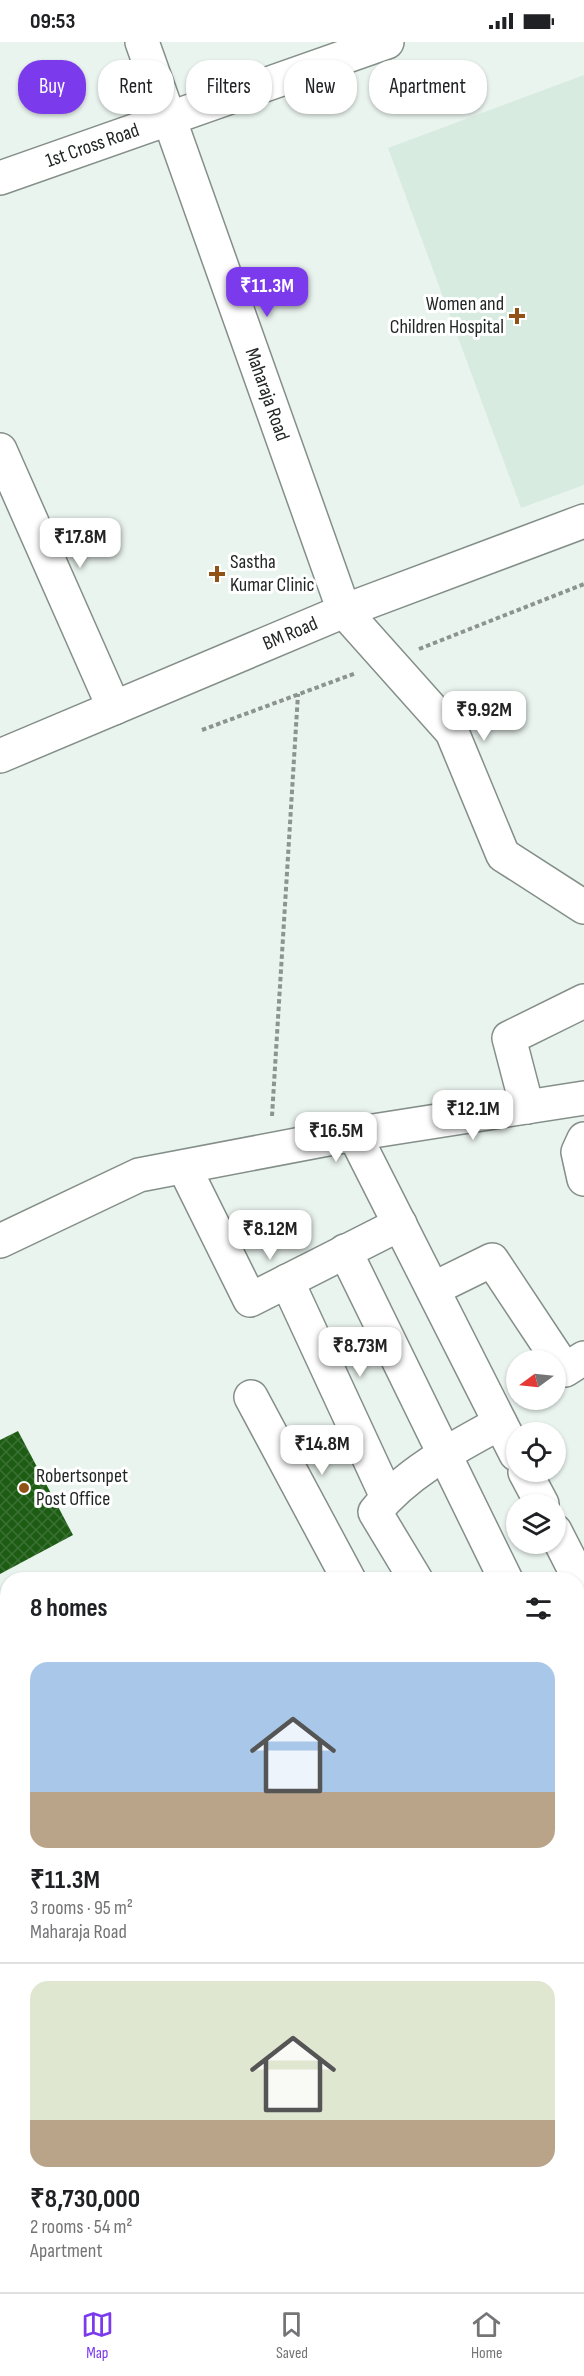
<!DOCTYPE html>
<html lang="en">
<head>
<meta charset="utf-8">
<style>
	:root { --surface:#fff; --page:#f6f6f6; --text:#202124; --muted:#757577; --line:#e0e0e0; --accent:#7c3aed }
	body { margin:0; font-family:"Sofia Sans Condensed",sans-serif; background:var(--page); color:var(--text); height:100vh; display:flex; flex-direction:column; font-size:22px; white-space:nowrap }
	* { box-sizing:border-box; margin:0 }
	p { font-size:20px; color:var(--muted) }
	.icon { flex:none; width:33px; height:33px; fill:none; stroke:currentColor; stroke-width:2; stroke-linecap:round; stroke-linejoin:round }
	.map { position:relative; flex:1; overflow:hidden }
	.panel { position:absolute; left:0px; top:1530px; width:585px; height:720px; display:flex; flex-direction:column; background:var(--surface); border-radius:24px 24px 0 0; box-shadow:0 2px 4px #0004 }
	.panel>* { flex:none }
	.banner { position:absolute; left:18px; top:18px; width:549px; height:54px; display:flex; gap:12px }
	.needle { width:39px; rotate:255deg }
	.controls { position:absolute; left:506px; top:1308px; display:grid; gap:12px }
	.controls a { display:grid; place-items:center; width:60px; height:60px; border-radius:50%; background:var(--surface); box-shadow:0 2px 4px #0004; font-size:30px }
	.price { position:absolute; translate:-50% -51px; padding:0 14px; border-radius:12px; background:#fff; color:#222; font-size:20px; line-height:39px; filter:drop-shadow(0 2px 3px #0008) }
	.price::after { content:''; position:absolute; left:50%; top:36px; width:18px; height:14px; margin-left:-9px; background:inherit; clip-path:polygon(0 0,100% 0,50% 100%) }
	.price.current { background:var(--accent); color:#fff }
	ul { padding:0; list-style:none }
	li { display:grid; align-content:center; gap:12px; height:318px; padding:0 30px }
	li+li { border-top:2px solid var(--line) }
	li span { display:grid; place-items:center; height:186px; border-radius:18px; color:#555 }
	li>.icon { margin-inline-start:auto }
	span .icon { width:108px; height:108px; fill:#fffc; stroke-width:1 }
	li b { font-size:26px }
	h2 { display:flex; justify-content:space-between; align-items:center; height:72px; padding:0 30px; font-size:26px }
	.chip { padding:0 21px; border-radius:24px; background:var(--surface); box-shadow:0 2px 4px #0004; font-size:21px; line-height:54px }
	.chip.current { background:var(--accent); color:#fff }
	.status { display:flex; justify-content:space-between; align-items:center; height:42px; padding:0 30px; background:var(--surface); direction:ltr }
	.status svg { height:16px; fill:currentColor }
	.dock { display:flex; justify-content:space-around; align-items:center; height:84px; border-top:2px solid var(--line); background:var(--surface); font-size:16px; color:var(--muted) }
	.dock a { display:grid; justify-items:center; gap:3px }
	.dock .current { color:var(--accent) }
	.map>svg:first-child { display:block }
</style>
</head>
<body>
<div class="status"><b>09:53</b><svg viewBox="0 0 49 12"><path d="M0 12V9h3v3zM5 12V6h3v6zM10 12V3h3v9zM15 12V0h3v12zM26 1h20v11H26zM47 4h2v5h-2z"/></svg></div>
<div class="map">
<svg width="584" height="2250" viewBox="0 0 584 2250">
	<defs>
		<pattern id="building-cross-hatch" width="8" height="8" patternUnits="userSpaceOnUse" patternTransform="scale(1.5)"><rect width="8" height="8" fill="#1c5c13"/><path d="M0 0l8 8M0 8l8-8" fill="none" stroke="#3c7035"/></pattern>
	</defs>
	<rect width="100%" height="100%" fill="#eaf4ef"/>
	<path fill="#d8ebe1" d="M584,33V443L521,466L388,106Z"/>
	<path fill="url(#building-cross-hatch)" d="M18,1389L73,1493L0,1532V1398Z"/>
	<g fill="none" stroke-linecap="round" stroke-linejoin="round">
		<g stroke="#858f89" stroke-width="36">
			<g id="minor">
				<path id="s1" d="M142,0L344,569L452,690L503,813L584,865"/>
				<path id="s2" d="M0,136L387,0"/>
				<path d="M0,408L114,666"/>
				<path d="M527,1065L509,996L584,959"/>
				<path d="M354,1092L584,1056"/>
				<path d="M584,1097L578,1110L584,1137"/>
				<path d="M184,1125L250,1258L400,1182"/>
				<path d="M0,1199L139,1133L354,1092L516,1412"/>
				<path d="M345,1209L506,1538"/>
				<path d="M287,1239L387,1455"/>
				<path d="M433,1247L492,1218L565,1328L584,1316"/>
				<path d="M251,1355L349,1538"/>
				<path d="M525,1430L542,1462"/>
				<path d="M555,1489L584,1546"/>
				<path d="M416,1538L375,1470C407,1430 456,1405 500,1381"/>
				<path d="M578,1685L584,1698"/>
				<path d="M578,1789L584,1786"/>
				<path d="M0,1960L8,1957"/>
				<path d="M578,2154L584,2150"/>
				<path d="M163,2250L174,2242"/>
				<path d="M398,2250L412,2242"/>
			</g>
		</g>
		<g stroke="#858f89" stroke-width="36">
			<path id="secondary" d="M0,1661L8,1674
				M329,2242L333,2250"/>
		</g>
		<g stroke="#858f89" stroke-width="36">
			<g id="primary">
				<path id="s3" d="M0,714L344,569L584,479"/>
			</g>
		</g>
		<path stroke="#8c9490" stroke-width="4" stroke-dasharray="4.5 3" stroke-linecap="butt" d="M419,607L584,542
			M202,688L356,631
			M272,1074L298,652"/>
		<use href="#minor" stroke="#fff" stroke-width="33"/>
		<use href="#secondary" stroke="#fff" stroke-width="33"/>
		<use href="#primary" stroke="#fff" stroke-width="33"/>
	</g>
	<g fill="#905217" stroke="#fff" stroke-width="2">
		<path d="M514 265h6v6h6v6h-6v6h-6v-6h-6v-6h6z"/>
		<path d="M214 523h6v6h6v6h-6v6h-6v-6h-6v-6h6z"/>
		<circle cx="24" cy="1446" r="6"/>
	</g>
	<g text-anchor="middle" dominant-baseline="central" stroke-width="6" stroke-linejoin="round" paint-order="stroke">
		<g font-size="20" fill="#222624" stroke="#fff">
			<text stroke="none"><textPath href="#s2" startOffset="98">1st Cross Road</textPath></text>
			<text stroke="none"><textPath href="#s1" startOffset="374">Maharaja Road</textPath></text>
			<text stroke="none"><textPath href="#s3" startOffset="315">BM Road</textPath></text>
		</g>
		<g font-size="20" fill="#222624" stroke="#fff" text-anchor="start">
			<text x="504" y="262" text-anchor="end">Women and<tspan x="504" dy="23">Children Hospital</tspan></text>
			<text x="230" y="520">Sastha<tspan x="230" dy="23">Kumar Clinic</tspan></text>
			<text x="36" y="1434">Robertsonpet<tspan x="36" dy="23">Post Office</tspan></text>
		</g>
	</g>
</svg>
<div class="controls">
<a><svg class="needle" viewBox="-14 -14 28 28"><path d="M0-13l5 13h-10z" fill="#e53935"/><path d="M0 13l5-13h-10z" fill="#757577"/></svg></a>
<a><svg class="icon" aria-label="locate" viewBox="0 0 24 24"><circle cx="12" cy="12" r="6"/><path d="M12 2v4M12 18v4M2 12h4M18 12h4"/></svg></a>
<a><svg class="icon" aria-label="layers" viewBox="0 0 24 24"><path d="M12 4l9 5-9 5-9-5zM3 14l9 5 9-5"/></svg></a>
</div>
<b class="price current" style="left:267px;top:276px">₹11.3M</b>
<b class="price" style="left:80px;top:527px">₹17.8M</b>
<b class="price" style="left:484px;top:700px">₹9.92M</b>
<b class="price" style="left:473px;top:1099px">₹12.1M</b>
<b class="price" style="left:336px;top:1121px">₹16.5M</b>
<b class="price" style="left:270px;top:1219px">₹8.12M</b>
<b class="price" style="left:360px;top:1336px">₹8.73M</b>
<b class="price" style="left:322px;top:1434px">₹14.8M</b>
<div class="banner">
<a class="chip current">Buy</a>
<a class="chip">Rent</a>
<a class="chip">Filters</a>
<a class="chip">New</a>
<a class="chip">Apartment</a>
</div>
<section class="panel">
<h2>8 homes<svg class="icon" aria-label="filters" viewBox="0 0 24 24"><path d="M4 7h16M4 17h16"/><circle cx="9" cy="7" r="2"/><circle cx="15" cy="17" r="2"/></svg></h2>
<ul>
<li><span style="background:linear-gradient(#a9c7e8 70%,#b9a48a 0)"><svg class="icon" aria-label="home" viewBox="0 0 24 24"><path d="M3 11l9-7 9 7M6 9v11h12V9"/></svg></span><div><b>₹11.3M</b><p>3 rooms · 95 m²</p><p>Maharaja Road</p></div></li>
<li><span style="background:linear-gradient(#dfe7d0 75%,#b9a48a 0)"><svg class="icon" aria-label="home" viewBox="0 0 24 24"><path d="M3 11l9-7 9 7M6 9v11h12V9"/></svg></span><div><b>₹8,730,000</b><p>2 rooms · 54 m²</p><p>Apartment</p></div></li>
</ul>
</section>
</div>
<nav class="dock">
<a class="current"><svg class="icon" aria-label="map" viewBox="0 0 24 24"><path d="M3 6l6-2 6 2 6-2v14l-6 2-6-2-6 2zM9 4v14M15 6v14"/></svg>Map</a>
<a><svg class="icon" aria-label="saved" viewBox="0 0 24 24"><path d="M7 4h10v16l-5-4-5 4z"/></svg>Saved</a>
<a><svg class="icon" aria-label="home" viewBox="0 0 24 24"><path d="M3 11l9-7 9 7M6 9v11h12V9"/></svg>Home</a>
</nav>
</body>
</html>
